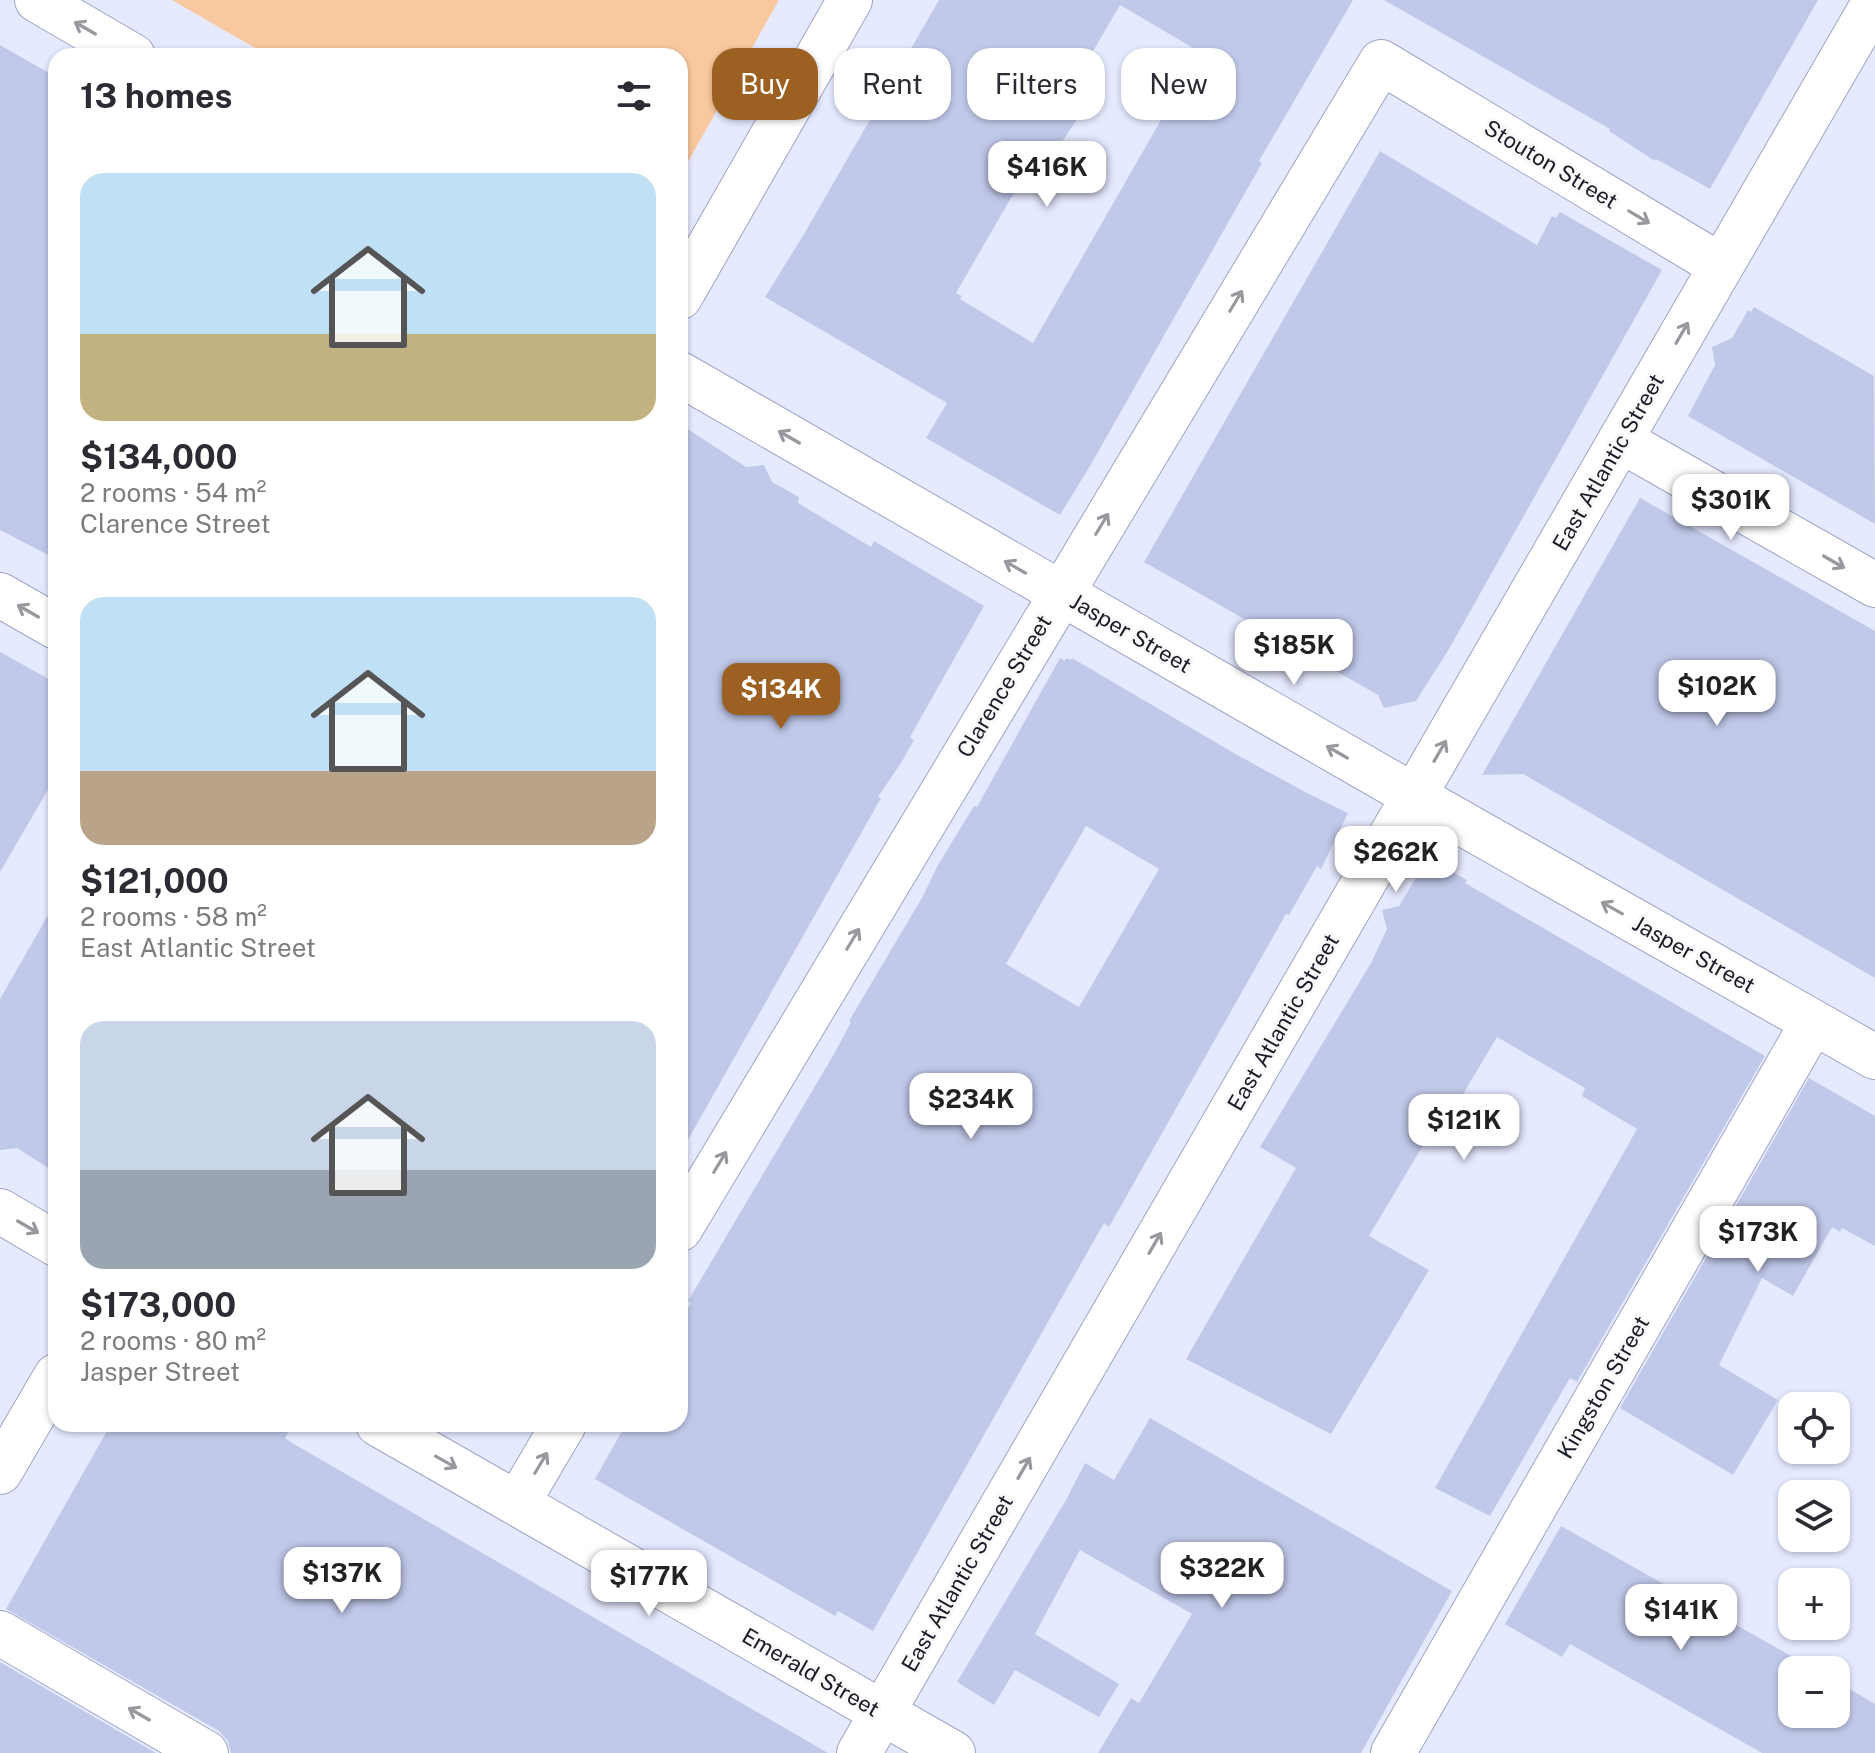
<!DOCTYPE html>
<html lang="en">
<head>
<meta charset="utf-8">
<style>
	:root { --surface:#fff; --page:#f2f2f3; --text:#2b2b33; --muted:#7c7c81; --accent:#9c6022 }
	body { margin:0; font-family:"Public Sans",sans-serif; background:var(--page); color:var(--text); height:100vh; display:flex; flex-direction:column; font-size:30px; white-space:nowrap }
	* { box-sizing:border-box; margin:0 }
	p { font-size:26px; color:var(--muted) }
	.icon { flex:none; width:44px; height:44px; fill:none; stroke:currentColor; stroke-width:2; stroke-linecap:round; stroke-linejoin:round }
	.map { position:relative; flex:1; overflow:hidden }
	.details { position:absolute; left:48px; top:48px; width:640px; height:1384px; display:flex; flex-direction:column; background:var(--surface); border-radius:24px; box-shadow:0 2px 6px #0004 }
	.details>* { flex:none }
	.banner { position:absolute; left:712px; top:48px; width:760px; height:72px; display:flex; gap:16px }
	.buttons { position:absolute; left:1778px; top:1392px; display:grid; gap:16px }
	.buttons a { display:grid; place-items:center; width:72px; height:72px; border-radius:16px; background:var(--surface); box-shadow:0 2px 6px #0004; font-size:40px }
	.price { position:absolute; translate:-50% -68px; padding:0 18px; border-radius:16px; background:#fff; color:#222; font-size:26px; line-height:52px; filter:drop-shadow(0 2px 4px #0008) }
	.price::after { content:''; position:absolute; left:50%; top:48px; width:24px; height:18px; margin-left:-12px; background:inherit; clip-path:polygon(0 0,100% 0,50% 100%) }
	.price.selected { background:var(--accent); color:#fff }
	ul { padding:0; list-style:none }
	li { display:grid; align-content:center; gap:16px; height:424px; padding:0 32px }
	li span { display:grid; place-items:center; height:248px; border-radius:24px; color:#555 }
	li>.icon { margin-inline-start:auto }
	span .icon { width:144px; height:144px; fill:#fffc; stroke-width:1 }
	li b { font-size:34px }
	h2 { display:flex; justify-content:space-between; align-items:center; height:96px; padding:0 32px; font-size:34px }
	.pill { padding:0 28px; border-radius:24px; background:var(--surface); box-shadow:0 2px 6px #0004; font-size:28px; line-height:72px }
	.pill.selected { background:var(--accent); color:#fff }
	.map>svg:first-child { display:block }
</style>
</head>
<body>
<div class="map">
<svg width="1875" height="1753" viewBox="0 0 1875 1753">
	<rect width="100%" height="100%" fill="#e6eaff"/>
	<path fill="#fac89e" d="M172,0H779L680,176V56H269Z"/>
	<path fill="#c1c9ea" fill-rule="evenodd" d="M939,0H1353L1259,161L1262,163L1090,466L1060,515L926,438L947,403L765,297L804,234ZM1120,5L1200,52L1033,343L960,299L962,296L956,293L1037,153L1050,160L1080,115L1065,99Z
		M1384,0H1818L1710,189L1656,159L1655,161L1609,131L1610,129Z
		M0,45L56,77V559L0,530Z
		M1380,151L1537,245L1552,216L1556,218L1560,212L1662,270L1449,649L1416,701L1384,708L1378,695L1144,562Z
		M1754,307L1874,376L1875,524L1688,416L1715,365L1712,347L1732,338L1748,310L1751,312Z
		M680,424L746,467L764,465L772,482L799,497L798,503L871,547L874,541L984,606L910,737L914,740L901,763L878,797L881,798L680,1154Z
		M1640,498L1875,631V978L1523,774L1482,775Z
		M0,652L56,683V776L0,872Z
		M1060,658L1065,661L1066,658L1071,660L1072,658L1239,756L1307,793L1348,813L1321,869L1317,866L1289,915L1286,914L1109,1227L1104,1223L873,1631L838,1611L835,1616L595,1479L626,1424H680V1324L691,1303L688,1301L834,1054L851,1022L849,1021L923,896L938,865L974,806L977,807ZM1086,826L1159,869L1079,1007L1006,964Z
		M1428,858L1467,880L1465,883L1765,1056L1577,1382L1570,1378L1490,1516L1435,1488L1637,1129L1582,1096L1585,1088L1497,1037L1438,1136L1431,1132L1369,1236L1429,1270L1331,1434L1186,1359L1296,1168L1260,1147L1371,963L1387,929L1382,910L1399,906Z
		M56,901V1173L17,1148L0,1150V999Z
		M1809,1078L1875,1116V1246L1842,1228L1840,1232L1832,1227L1793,1296L1762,1278L1719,1365L1778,1400L1733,1475L1620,1408Z
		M1150,1418L1452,1591L1361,1753H1098L1131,1698L1139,1703L1192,1614L1080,1550L1035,1634L1119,1684L1099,1717L1015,1670L994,1705L957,1682L1066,1500L1085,1463L1114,1480Z
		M111,1424H293L285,1438L294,1444L828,1753H231L228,1741L219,1731L6,1609Z
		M1561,1526L1816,1670H1792V1714H1836V1681L1875,1704V1753H1762L1570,1644L1562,1657L1505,1624Z
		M0,1662L156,1753H0Z"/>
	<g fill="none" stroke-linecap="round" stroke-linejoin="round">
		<g stroke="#9ea5c5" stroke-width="46">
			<path id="minor" d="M37,0L133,56
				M680,297L850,0
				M680,374L1414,796L1875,1057
				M1620,440L1875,585
				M0,595L56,627
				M0,1211L56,1244
				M680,1229L1381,62L1721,266
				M378,1424L953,1753
				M0,1472L56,1376
				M518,1502L564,1424
				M0,1633L206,1753
				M859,1753L1875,1
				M1393,1753L1813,1022"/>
		</g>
		<use href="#minor" stroke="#fff" stroke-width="44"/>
	</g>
	<defs><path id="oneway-shaft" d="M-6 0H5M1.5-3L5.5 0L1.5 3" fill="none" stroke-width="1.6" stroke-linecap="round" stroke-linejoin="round" transform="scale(2)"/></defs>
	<g stroke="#98999f">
		<use href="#oneway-shaft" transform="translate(85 28) rotate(-150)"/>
		<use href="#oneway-shaft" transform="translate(1639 217) rotate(31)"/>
		<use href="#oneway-shaft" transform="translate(1236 301) rotate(-59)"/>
		<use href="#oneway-shaft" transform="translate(1682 333) rotate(-60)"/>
		<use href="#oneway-shaft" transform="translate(789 437) rotate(-150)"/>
		<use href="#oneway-shaft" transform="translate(1102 524) rotate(-59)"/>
		<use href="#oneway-shaft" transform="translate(1834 562) rotate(30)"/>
		<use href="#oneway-shaft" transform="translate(1015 567) rotate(-150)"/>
		<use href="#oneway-shaft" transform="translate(28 611) rotate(-150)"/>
		<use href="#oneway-shaft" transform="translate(1440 751) rotate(-60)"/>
		<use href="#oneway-shaft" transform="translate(1337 752) rotate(-150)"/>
		<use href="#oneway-shaft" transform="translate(1612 908) rotate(-151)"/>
		<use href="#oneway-shaft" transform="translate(853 939) rotate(-59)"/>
		<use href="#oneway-shaft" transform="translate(720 1162) rotate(-59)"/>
		<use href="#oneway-shaft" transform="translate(28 1227) rotate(30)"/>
		<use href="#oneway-shaft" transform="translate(1155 1243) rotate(-60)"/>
		<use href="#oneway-shaft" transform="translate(446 1462) rotate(29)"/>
		<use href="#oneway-shaft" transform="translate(541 1463) rotate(-59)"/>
		<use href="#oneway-shaft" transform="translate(1024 1468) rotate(-60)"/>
		<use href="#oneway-shaft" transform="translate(139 1714) rotate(-150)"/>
	</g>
	<g text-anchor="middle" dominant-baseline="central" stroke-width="6" stroke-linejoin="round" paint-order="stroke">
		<g font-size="22" fill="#1a1d29" stroke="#f9f9f9">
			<text transform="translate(1551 164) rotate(31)">Stouton Street</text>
			<text transform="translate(1608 462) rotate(-60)">East Atlantic Street</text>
			<text transform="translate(1131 633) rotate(30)">Jasper Street</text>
			<text transform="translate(1004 686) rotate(-59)">Clarence Street</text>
			<text transform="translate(1694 954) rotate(29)">Jasper Street</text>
			<text transform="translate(1283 1022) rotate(-60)">East Atlantic Street</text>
			<text transform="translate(1603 1387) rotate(-60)">Kingston Street</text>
			<text transform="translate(957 1583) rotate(-60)">East Atlantic Street</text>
			<text transform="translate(811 1672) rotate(30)">Emerald Street</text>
		</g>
	</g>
</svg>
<div class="buttons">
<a><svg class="icon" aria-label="locate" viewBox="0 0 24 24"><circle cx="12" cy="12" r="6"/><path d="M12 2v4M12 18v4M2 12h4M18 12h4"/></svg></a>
<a><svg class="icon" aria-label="layers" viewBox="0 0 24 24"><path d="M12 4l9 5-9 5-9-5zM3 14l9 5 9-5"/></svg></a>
<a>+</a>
<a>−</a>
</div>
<b class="price" style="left:1047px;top:209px">$416K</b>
<b class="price" style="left:1731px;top:542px">$301K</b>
<b class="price" style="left:1294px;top:687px">$185K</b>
<b class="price" style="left:1717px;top:728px">$102K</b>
<b class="price selected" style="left:781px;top:731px">$134K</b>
<b class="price" style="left:1396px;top:894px">$262K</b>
<b class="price" style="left:971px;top:1141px">$234K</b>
<b class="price" style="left:1464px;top:1162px">$121K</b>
<b class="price" style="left:1758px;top:1274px">$173K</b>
<b class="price" style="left:1222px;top:1610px">$322K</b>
<b class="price" style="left:342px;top:1615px">$137K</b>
<b class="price" style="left:649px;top:1618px">$177K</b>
<b class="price" style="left:1681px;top:1652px">$141K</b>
<div class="banner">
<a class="pill selected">Buy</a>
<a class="pill">Rent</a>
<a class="pill">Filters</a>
<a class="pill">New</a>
</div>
<section class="details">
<h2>13 homes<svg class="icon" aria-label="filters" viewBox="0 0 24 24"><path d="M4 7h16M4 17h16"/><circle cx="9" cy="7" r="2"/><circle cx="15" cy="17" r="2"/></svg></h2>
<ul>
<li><span style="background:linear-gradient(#bfe0f5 65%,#c2b280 0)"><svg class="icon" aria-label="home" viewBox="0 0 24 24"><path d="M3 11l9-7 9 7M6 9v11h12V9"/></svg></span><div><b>$134,000</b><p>2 rooms · 54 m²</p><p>Clarence Street</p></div></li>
<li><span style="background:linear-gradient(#bfe0f5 70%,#b9a48a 0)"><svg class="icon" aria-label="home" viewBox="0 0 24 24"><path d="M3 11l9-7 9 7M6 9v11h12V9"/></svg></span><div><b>$121,000</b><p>2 rooms · 58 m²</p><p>East Atlantic Street</p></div></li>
<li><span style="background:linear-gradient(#c9d6e8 60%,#9aa5b1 0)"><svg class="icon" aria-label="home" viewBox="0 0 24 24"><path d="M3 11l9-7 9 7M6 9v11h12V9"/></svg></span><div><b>$173,000</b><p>2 rooms · 80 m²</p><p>Jasper Street</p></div></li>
</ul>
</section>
</div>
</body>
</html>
